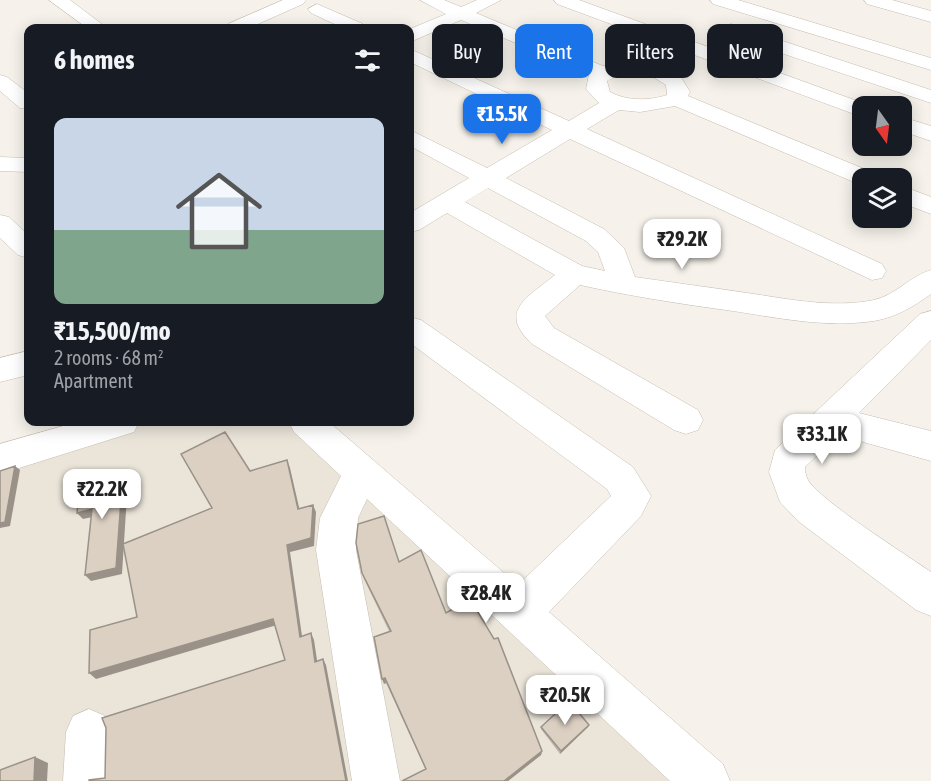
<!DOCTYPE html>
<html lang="en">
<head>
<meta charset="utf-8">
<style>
	:root { --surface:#171b24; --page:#242831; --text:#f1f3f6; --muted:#9ea1a6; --line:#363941; --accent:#1a73e8 }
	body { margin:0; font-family:"Asap Condensed",sans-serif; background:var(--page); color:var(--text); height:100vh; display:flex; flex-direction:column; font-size:22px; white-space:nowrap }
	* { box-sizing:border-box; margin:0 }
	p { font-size:20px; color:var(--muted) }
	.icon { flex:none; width:33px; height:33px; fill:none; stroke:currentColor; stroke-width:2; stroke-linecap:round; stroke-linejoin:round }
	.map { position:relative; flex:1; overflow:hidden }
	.panel { position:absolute; left:24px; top:24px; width:390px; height:402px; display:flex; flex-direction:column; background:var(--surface); border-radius:12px; box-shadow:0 3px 15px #0003 }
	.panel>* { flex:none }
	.hud { position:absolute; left:432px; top:24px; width:408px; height:54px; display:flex; gap:12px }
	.needle { width:39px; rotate:166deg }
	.buttons { position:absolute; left:852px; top:96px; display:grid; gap:12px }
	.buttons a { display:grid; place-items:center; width:60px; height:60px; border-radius:12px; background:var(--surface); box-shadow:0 3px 15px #0003; font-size:30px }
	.price { position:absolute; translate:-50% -51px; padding:0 14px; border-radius:12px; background:#fff; color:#222; font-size:20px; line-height:39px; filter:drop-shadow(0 2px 3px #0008) }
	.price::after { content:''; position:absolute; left:50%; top:36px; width:18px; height:14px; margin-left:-9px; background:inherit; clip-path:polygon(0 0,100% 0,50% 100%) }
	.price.selected { background:var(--accent); color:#fff }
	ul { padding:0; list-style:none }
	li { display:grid; align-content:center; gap:12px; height:318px; padding:0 30px }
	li+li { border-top:2px solid var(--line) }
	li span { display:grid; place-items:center; height:186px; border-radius:12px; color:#555 }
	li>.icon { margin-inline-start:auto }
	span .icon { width:108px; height:108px; fill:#fffc; stroke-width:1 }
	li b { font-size:26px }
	h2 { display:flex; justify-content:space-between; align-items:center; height:72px; padding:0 30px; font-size:26px }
	.chip { padding:0 21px; border-radius:12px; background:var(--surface); box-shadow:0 3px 15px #0003; font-size:21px; line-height:54px }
	.chip.selected { background:var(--accent); color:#fff }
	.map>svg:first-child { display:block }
</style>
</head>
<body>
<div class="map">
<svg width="931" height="781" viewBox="0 0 931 781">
	<rect width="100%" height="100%" fill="#f6f2eb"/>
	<path fill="#eae4d9" d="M114,422H291L672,781H0V458Z"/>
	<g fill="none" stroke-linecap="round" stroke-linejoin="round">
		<g stroke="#c6bcb0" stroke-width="1">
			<path id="minor" d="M49,0H70L107,28H87Z
				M283,0H306L303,4L249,28H226L228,24Z
				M420,0H444L461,7L477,0H501L476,13L603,66L624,61L665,67L679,74L690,92L688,96L874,173L877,178H862V185L856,183L675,106L640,112L619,110L587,129L882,264L886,271L882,278L872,280L570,139L506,178L604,229L624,248L635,277C675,283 715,288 754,294C793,300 835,308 874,300C896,295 910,276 931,270V294C913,307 896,317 874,321C826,328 779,318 733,311C681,304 630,296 580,285L545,316L554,328L698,410L703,420L698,430L686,434L674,430L532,344C497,311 528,297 555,275L447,213L419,230L410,232V213L469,178L410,146V130L487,168L552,130L410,62V49L569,121L599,103L586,89L589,74L461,20L410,42V29L446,14ZM624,73L650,75L666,85L667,95C649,101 627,101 610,92L607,81ZM488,188L586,241L598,252L605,271L582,266L465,202Z
				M554,0H579L871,106H862V115L854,114L557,4Z
				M710,0H738L931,58V70L713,4Z
				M864,0H892L931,11V22L867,4Z
				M317,4L363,24L365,28H343L311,13L308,9Z
				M731,24L931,90V103L724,34L722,30Z
				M0,75L7,77L28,93V109L20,108L0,91Z
				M902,117L931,126V141L902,131Z
				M0,157L28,158V172L0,171Z
				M902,186L931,197V214L902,203Z
				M0,215L9,217L28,235V258L18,255L0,238Z
				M931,311V340L859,413L931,431V461L838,435L805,467C805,472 806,476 808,480C818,499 908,556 931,572V616L916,610L798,521L780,502L769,472L775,450L920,314Z
				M410,317L421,320L633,467L651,496L641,516L549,612L723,764L730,781H670L367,499L358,518L356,550L400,781H352L316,550L320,518L341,476L294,432L289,422H329L518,585L611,496L607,489L410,343Z
				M28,351V375L0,382V358Z
				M77,422H139L134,432L0,474V444Z
				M89,709L105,716L112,732L111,781H63L66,732L73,716Z"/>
		</g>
		<use href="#minor" fill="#fff" fill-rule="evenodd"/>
	</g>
	<path fill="#bdb3a8" d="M399,562L446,613L542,751L541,755L508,781H402L426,770L386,683L384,684L389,631L364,579L362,573Z
		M541,727H588L560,754L541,729Z"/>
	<path fill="#9a9288" d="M287,460L290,468L301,516L298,509Z
		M15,466L20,470L10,526L0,528V523Z
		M123,473L128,479L122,574L91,581L85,575Z
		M313,505L316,512L314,546L290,552L303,643L300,637L287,545Z
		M92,509L97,516L83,519L77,513Z
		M273,619L277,625L96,679L89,673Z
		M311,633L314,640L318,667L315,662Z
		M323,659L326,665L348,781H346Z
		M385,678L386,683L384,684L382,679Z
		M589,725L588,727L560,754L561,751Z
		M542,751L541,755L508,781H504Z
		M35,757L48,763L47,781H34Z"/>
	<path fill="#dcd0c3" stroke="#9a9288" stroke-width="1.5" d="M225,432L250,471L287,460L298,509L313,505L311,538L287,545L300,637L311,633L315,662L323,659L346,781H89V780L105,778L106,728L102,718L285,660L273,619L89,673L90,630L137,617L123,544L212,508L181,454Z
		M15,466L5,522L0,523V471Z
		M123,473L116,568L85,575L92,509L77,513L80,482Z
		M384,516L399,562L421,550L446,613L470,599L494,639L498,638L542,751L504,781H402L426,769L385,678L382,679L374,637L391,631L362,573L356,543L358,524Z
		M569,701L589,725L561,751L541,727Z
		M35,757L34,781H0V770Z"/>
</svg>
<div class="buttons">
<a><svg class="needle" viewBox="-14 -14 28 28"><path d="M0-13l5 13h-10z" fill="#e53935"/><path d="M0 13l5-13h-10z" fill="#9ea1a6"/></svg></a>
<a><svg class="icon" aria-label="layers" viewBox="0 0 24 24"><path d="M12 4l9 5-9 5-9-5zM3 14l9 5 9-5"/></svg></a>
</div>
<b class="price selected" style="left:502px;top:145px">₹15.5K</b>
<b class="price" style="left:682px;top:270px">₹29.2K</b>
<b class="price" style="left:822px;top:465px">₹33.1K</b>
<b class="price" style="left:102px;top:520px">₹22.2K</b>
<b class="price" style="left:486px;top:624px">₹28.4K</b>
<b class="price" style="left:565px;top:726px">₹20.5K</b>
<div class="hud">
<a class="chip">Buy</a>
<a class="chip selected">Rent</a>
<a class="chip">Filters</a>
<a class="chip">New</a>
</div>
<section class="panel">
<h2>6 homes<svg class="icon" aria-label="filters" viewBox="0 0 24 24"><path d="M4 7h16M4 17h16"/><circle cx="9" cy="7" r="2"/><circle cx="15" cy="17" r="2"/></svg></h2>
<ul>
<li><span style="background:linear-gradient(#c9d6e8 60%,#7fa58c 0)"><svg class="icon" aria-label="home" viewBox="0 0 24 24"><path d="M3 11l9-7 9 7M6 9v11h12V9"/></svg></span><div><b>₹15,500/mo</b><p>2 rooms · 68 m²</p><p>Apartment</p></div></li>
</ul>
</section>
</div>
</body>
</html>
